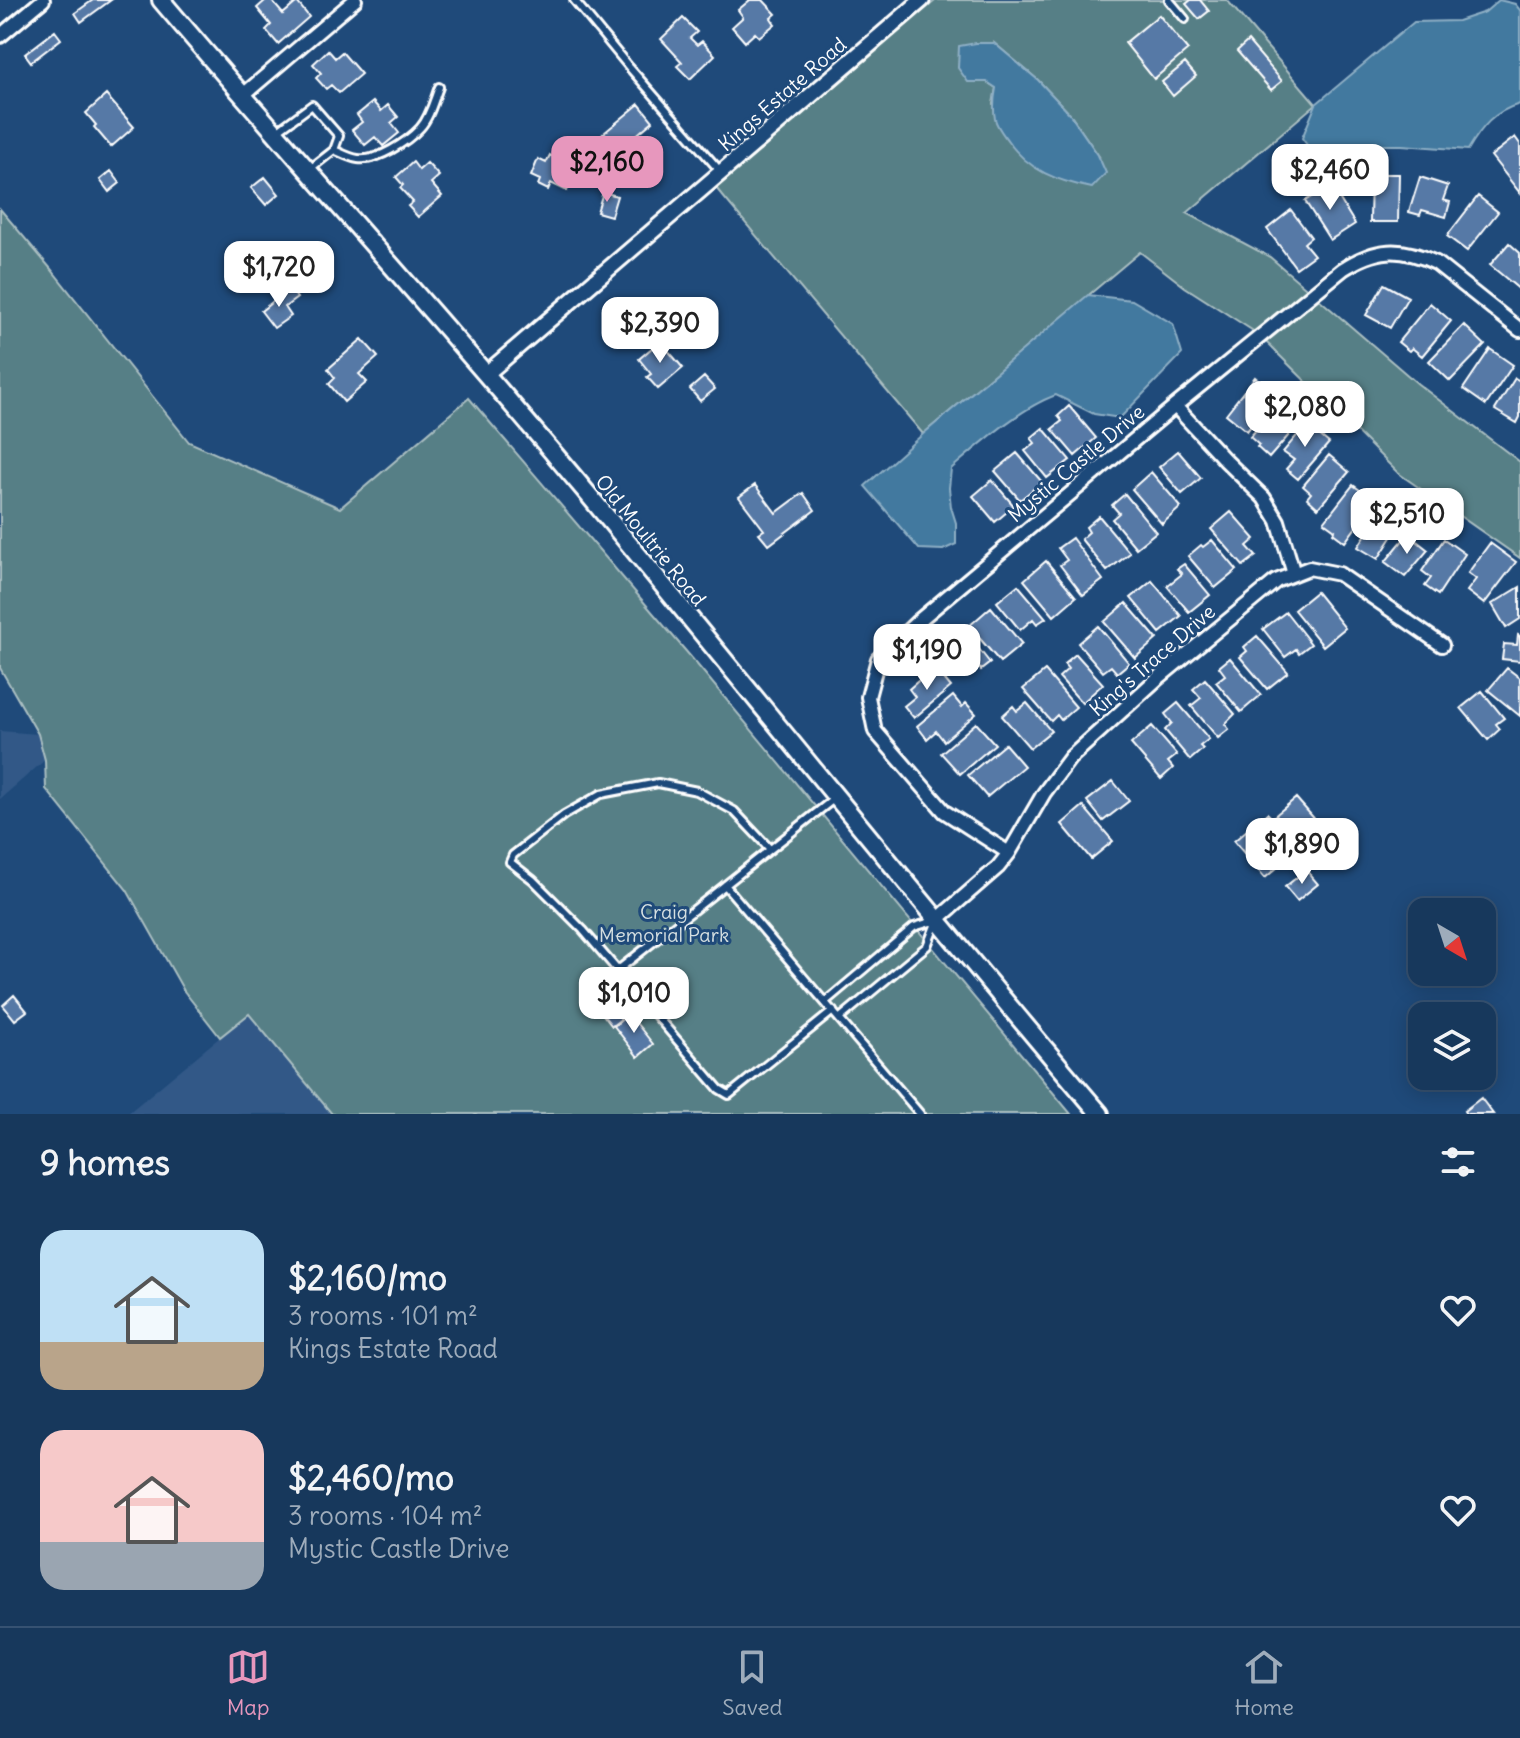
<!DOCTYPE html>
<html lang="en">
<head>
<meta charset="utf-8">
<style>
	:root { --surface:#17385c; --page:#203f62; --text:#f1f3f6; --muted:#9eacbb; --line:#365272; --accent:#e797bd }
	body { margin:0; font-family:Delius,sans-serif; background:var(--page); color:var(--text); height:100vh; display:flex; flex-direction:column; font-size:30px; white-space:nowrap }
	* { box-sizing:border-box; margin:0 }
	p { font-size:26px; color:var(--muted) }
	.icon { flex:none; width:44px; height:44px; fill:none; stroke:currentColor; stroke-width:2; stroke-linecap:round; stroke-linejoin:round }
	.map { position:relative; height:1114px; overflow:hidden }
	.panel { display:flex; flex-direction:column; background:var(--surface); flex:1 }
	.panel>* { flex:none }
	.needle { width:52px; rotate:141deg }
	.buttons { position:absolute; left:1408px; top:898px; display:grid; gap:16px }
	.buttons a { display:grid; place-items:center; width:88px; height:88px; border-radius:16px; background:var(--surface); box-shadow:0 4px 20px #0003,0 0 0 2px var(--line); font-size:40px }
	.price { position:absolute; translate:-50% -68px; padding:0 18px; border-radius:16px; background:#fff; color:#222; font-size:26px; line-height:52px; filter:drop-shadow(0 2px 4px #0008) }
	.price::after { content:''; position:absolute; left:50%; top:48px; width:24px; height:18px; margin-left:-12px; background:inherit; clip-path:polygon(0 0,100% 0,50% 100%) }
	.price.on { background:var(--accent); color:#111 }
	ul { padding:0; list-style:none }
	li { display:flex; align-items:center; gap:24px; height:200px; padding:0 40px }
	li span { display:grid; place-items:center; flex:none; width:224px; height:160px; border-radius:24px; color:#555 }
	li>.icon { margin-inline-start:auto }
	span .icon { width:96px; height:96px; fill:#fffc; stroke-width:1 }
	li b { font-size:34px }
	h2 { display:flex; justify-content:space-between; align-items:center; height:96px; padding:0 40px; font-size:34px }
	.dock { display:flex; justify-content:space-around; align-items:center; height:112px; border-top:2px solid var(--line); background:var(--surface); font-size:22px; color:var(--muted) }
	.dock a { display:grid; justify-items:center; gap:4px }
	.dock .on { color:var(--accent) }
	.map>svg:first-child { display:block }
</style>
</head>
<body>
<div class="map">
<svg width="1520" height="1114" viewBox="0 0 1520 1114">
	<rect width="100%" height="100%" fill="#1f4a7a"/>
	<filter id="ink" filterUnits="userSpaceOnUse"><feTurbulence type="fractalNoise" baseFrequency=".0125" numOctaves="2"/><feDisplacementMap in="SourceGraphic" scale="16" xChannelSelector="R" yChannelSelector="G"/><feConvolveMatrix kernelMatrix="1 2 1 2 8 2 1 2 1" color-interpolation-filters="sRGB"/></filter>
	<g filter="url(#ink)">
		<path fill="#305887" d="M0,731L38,734L45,760L0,799Z
			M249,1013L332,1114H127Z"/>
		<path fill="#577f86" stroke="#abbfc2" stroke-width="2" fill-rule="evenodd" d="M936,0H1227L1316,104L1187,213L1270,257L1418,384L1520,462V558L1398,473L1258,334L1185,287L1140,252L923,434L716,188ZM994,43L1038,80L1069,113L1098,155L993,104L996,88L987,82Z
			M0,209L51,269L189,442L340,508L469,398L690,656L1071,1114H332L249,1014L220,1037L184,991L127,890L46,789L45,760L38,734L0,668Z"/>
		<path fill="#43799f" stroke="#8eafc5" stroke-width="2" d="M1499,0L1515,4L1520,10V104C1494,111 1481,128 1468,150L1402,145H1368L1339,156L1317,159L1302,138L1316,104L1414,22L1458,21L1485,12Z
			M976,43H994L1038,80L1069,113L1098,155L1106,173L1092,188C1057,181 1029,171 1008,141C1003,134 997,127 995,119C993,109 994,98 996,88L987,82H968L958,68L959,46Z
			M1088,295L1132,300L1173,324L1182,354L1120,418L1094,414L1056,395C1020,408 980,444 951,469L949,488L951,507L956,523V544L943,550L919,549L865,486L923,434Z"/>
		<path fill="#5779a6" stroke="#fff" stroke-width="2" d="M93,0H111L81,22L75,13Z
			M266,0H271L283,14L297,2L309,17L278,44L266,30L271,25L257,8Z
			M750,0H763L776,14L771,18L775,24L759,37L755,33L745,42L732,27L743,17L738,10Z
			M1191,0H1200L1209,11L1199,19L1186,4Z
			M1159,15L1188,50L1154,79L1125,43Z
			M683,18L697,32L690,38L697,45L702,41L715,55L690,79L677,66L682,62L661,39Z
			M55,31L61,39L31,62L25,54Z
			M1248,41L1282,81L1271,90L1237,51Z
			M328,50L335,58L342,52L361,74L339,93L331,85L326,89L316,78L321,73L313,64Z
			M1185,63L1196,76L1173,96L1162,82Z
			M106,95L134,127L111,147L94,127L96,125L86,113Z
			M373,102L381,111L388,105L398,117L391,123L399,133L383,146L375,137L365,145L352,130L362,122L357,115Z
			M639,104L653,121L608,159L593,142Z
			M1515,137L1520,144V193L1491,156Z
			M550,155L559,160L557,165L575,174L567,191L551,183L548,190L538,185L540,180L531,176L538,159L546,163Z
			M413,162L419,170L427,163L439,176L431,183L442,196L418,217L408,206L413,202L400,188L403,185L396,177Z
			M111,171L120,183L109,192L100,180Z
			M1371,174H1399L1398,222H1370Z
			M265,177L279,194L266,205L251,188Z
			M1420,177L1448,186L1443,200L1450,202L1446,217L1422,210L1420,215L1409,212Z
			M1331,185L1355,224L1330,240L1305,201Z
			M603,192L617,196L611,216L597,212Z
			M1478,196L1498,212L1467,251L1447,236Z
			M1291,210L1311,237L1304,243L1314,255L1296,268L1267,229Z
			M1509,243L1520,253V290L1490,265Z
			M1384,284L1408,297L1390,328L1366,315Z
			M290,288L297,298L285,307L291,316L274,328L261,311Z
			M1430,303L1451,321L1422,356L1412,348L1409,351L1398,342Z
			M1464,325L1485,345L1450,381L1429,361Z
			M362,339L378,357L359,374L367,382L344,402L329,384L335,378L328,369Z
			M660,341L683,368L658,389L647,377L651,374L639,359Z
			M1490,349L1513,365L1486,405L1463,389Z
			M704,377L715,389L700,401L690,389Z
			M1255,377L1277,394L1247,431L1226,414Z
			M1515,378L1520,381V417L1517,423L1495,410Z
			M1281,401L1302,420L1269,458L1257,447L1259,445L1250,437Z
			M1069,406L1096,438L1075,456L1052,429L1062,421L1058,416Z
			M1310,420L1322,429L1318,434L1329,443L1298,479L1286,469L1294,460L1283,452Z
			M1043,428L1070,460L1047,478L1025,451L1035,443L1031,438Z
			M1178,451L1201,478L1182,494L1159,467Z
			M1017,453L1042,482L1020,500L995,471Z
			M1329,455L1349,472L1318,508L1307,498L1311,493L1303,486Z
			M1151,472L1181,507L1162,524L1132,489Z
			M992,480L1014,506L995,522L973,496Z
			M755,485L776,513L803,493L815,510L769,545L759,533L764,530L739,497Z
			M1353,485L1375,501L1345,542L1333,533L1335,530L1324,522Z
			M1125,494L1156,532L1136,548L1112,519L1119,513L1112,505Z
			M1385,504L1405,517L1378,559L1358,547Z
			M1231,512L1255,539L1247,546L1256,556L1243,566L1211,529Z
			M1099,516L1130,553L1107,571L1081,539L1089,532L1086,527Z
			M1408,534L1428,550L1405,577L1385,562Z
			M1072,538L1103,580L1083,595L1060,565L1067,560L1058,548Z
			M1444,539L1465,554L1438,595L1425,586L1431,578L1422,571Z
			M1212,540L1237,570L1215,588L1188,556L1201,545L1203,547Z
			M1490,543L1516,562L1484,604L1467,591L1476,579L1468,573Z
			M1046,561L1076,597L1054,616L1024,580Z
			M1184,564L1210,595L1189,612L1167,586L1182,574L1177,569Z
			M1152,581L1181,616L1160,633L1131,598Z
			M1018,585L1046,618L1037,624L1033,619L1020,630L997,602Z
			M1520,587V619L1506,628L1492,604Z
			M1316,592L1345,628L1323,646L1294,610Z
			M1126,603L1157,639L1135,658L1104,622Z
			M991,607L1022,644L1000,662L969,626Z
			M1286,612L1311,644L1299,653L1296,649L1285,657L1263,629Z
			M1098,626L1129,663L1117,673L1111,666L1103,672L1078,643Z
			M964,630L990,663L981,670L978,666L968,674L945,645Z
			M1518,635L1520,636V661L1502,659L1504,644L1517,645Z
			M1257,636L1288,672L1267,689L1240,657L1247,651L1244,647Z
			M1076,654L1103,684L1082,703L1059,677L1068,669L1064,664Z
			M1230,658L1261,695L1241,712L1216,682L1225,675L1219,667Z
			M934,667L951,687L914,718L904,706L915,697L909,689Z
			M1507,668L1520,678V716L1488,690Z
			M1045,671L1076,707L1061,720L1057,715L1051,721L1023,689Z
			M1205,679L1235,714L1225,724L1229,729L1218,738L1191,706L1201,698L1193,689Z
			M1482,691L1504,718L1496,724L1500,729L1488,740L1461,708Z
			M953,696L962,707L966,703L976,714L944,741L936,731L927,739L917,726Z
			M1027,703L1051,731L1030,748L1002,716L1013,706L1017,711Z
			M1178,703L1209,739L1200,746L1203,749L1190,760L1165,730L1172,723L1165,714Z
			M976,723L995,744L960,774L941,753Z
			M1152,726L1177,755L1168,762L1173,768L1161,779L1131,744Z
			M1005,744L1024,766L987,797L968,775Z
			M1113,781L1129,801L1103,821L1087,801Z
			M1296,798L1318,823L1293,845L1298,850L1265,878L1234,841L1267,813L1272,818Z
			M1083,806L1113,841L1091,859L1062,824Z
			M1306,870L1318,884L1297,901L1285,887Z
			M14,995L27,1011L15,1020L3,1005Z
			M615,1000L626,1015L612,1026L600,1011Z
			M629,1014L653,1044L638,1057L614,1026Z
			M1481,1098L1493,1114H1466L1464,1111Z"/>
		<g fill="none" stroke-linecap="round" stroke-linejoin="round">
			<g stroke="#fff" stroke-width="12">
				<path id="service" d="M574,0L629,67L721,172
					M1169,0L1185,19
					M277,131L312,105L339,136L334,150L311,168
					M334,150C341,153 350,158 358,159C377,162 408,141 420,128C430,117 434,100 439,87
					M770,849L734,811L697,791L658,783L601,794L564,815L513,855L510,862L533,880L583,930L719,1089L729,1095L833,1011
					M725,885L920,1114
					M618,970L835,798
					M825,1002L914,927L934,921
					M839,1019L927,946L936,923"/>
			</g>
			<g stroke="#fff" stroke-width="18">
				<path id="minor" d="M0,36L43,0
					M242,96L355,0
					M1175,406L1225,460L1264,498L1278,521L1294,574
					M1009,853L945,812L875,731L868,697L878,659L916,623L1175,406L1343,269C1376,248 1400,246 1436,263L1520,330
					M937,920L998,867L1009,853L1044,793L1070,758L1157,679L1276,581L1309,568L1339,574L1442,645"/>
			</g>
			<g stroke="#fff" stroke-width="20">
				<path id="tertiary" d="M486,374L922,0"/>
			</g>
			<g stroke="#fff" stroke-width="22">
				<path id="secondary" d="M161,0C301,166 448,326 587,493C758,700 926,910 1100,1114"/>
			</g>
			<use href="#service" stroke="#1f4a7a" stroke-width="6"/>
			<use href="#minor" stroke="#1f4a7a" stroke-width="12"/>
			<use href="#tertiary" stroke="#1f4a7a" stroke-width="14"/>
			<use href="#secondary" stroke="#1f4a7a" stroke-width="16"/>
		</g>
	</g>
	<g text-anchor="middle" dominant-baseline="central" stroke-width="6" stroke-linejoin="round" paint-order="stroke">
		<g font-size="20" fill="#fff" stroke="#1f4a7a">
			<text transform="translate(782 94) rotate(-41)">Kings Estate Road</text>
			<text transform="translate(1076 463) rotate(-40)">Mystic Castle Drive</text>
			<text transform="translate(651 540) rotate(51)">Old Moultrie Road</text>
			<text transform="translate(1152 660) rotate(-41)">King's Trace Drive</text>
		</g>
		<g font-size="20" fill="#d5dfe1" stroke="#1f4a7a">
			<text x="664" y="911">Craig<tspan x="664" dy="23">Memorial Park</tspan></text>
		</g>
	</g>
</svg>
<div class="buttons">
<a><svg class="needle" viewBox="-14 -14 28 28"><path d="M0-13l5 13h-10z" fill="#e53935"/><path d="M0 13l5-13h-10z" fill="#9eacbb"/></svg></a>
<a><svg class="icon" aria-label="layers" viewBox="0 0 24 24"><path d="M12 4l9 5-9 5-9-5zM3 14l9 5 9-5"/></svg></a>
</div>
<b class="price on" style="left:607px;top:204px">$2,160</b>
<b class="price" style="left:1330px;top:212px">$2,460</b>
<b class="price" style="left:279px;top:309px">$1,720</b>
<b class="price" style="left:660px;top:365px">$2,390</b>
<b class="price" style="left:1305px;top:449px">$2,080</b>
<b class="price" style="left:1407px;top:556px">$2,510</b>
<b class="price" style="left:927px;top:692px">$1,190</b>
<b class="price" style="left:1302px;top:886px">$1,890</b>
<b class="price" style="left:634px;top:1035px">$1,010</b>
</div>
<section class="panel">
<h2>9 homes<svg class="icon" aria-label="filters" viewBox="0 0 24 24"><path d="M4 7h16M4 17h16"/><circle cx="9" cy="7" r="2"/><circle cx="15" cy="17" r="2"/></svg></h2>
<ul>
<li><span style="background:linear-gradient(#bfe0f5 70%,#b9a48a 0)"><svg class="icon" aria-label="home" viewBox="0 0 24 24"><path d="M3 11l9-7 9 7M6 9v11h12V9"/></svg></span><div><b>$2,160/mo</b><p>3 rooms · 101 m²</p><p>Kings Estate Road</p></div><svg class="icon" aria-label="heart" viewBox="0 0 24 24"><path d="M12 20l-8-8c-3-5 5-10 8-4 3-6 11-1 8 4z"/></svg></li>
<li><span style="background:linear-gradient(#f6c9c9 70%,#9aa5b1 0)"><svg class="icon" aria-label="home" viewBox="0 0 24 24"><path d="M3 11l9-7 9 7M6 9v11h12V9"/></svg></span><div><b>$2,460/mo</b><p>3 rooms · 104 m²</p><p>Mystic Castle Drive</p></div><svg class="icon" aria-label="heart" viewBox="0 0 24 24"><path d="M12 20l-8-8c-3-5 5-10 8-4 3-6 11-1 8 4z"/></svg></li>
</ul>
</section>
<nav class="dock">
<a class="on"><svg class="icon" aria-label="map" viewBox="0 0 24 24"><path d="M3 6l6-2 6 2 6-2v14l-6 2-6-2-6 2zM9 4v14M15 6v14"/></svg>Map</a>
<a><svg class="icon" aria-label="saved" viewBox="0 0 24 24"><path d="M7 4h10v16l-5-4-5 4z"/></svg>Saved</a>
<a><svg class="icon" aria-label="home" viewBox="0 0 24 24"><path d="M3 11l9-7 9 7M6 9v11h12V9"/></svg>Home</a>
</nav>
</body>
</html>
